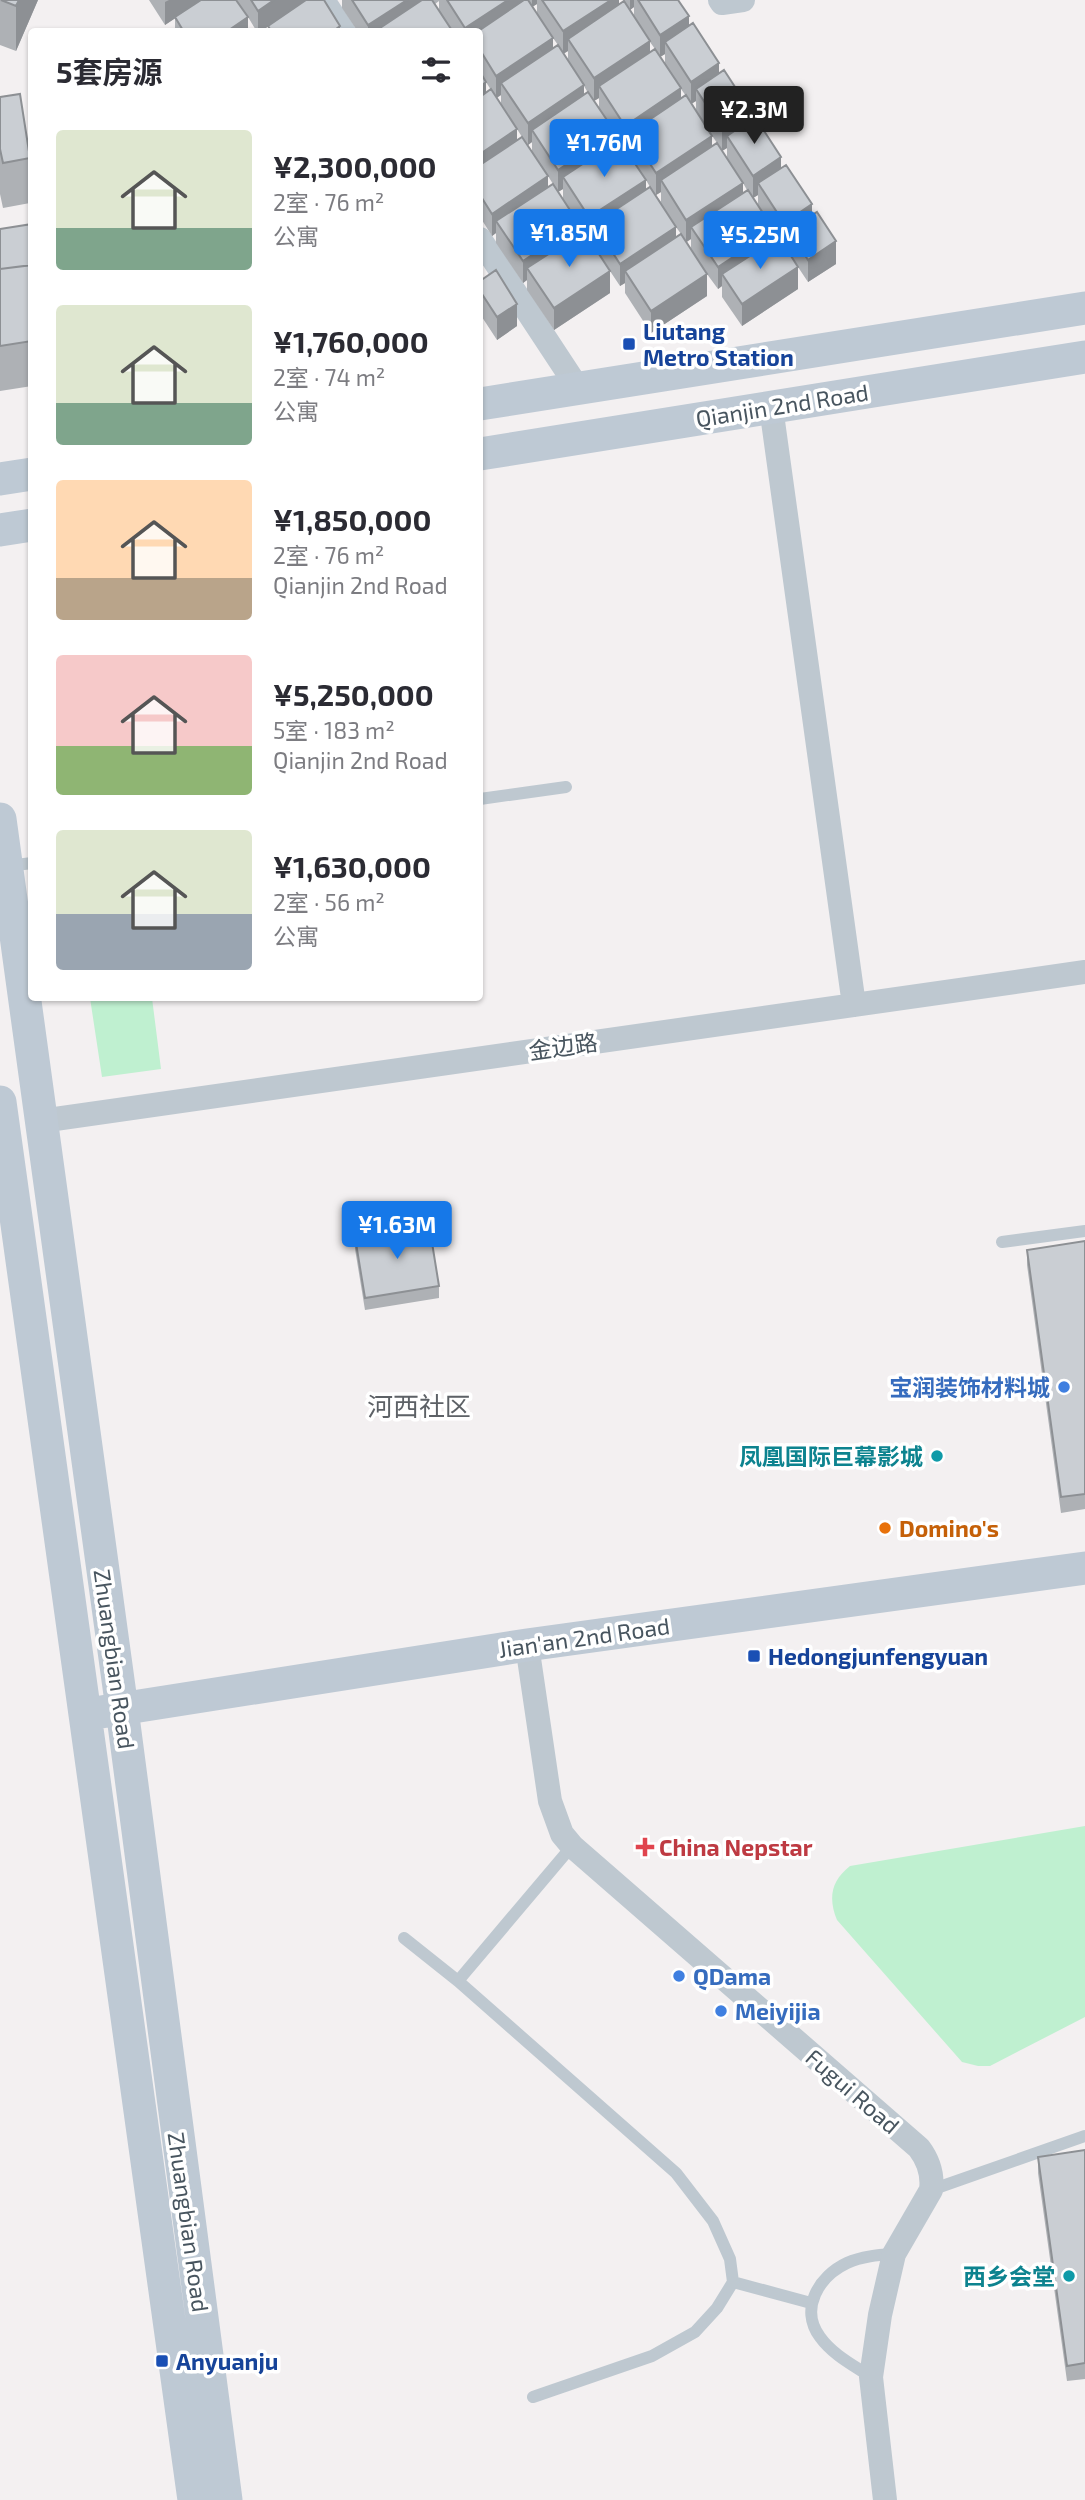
<!DOCTYPE html>
<html lang="zh">
<head>
<meta charset="utf-8">
<style>
	:root { --surface:#fff; --page:#f7f7f7; --text:#2b2b33; --muted:#7c7c81; --accent:#1678e8 }
	body { margin:0; font-family:"Exo 2","Noto Sans SC",sans-serif; background:var(--page); color:var(--text); height:100vh; display:flex; flex-direction:column; font-size:26px; white-space:nowrap }
	* { box-sizing:border-box; margin:0 }
	p { font-size:23px; color:var(--muted) }
	.icon { flex:none; width:38px; height:38px; fill:none; stroke:currentColor; stroke-width:2; stroke-linecap:round; stroke-linejoin:round }
	.map { position:relative; flex:1; overflow:hidden }
	.drawer { position:absolute; left:28px; top:28px; width:455px; height:973px; display:flex; flex-direction:column; background:var(--surface); border-radius:7px; box-shadow:0 2px 5px #0004 }
	.drawer>* { flex:none }
	.price { position:absolute; translate:-50% -60px; padding:0 16px; border-radius:7px; background:var(--accent); color:#fff; font-size:23px; line-height:46px; filter:drop-shadow(0 2px 4px #0008) }
	.price::after { content:''; position:absolute; left:50%; top:42px; width:21px; height:16px; margin-left:-10px; background:inherit; clip-path:polygon(0 0,100% 0,50% 100%) }
	.price.on { background:#222; color:#fff }
	ul { padding:0; list-style:none }
	li { display:flex; align-items:center; gap:21px; height:175px; padding:0 28px }
	li span { display:grid; place-items:center; flex:none; width:196px; height:140px; border-radius:7px; color:#555 }
	li>.icon { margin-inline-start:auto }
	span .icon { width:84px; height:84px; fill:#fffc; stroke-width:1 }
	li b { font-size:30px }
	h2 { display:flex; justify-content:space-between; align-items:center; height:84px; padding:0 28px; font-size:30px }
	.map>svg:first-child { display:block }
</style>
</head>
<body>
<div class="map">
<svg width="1085" height="2500" viewBox="0 0 1085 2500">
	<rect width="100%" height="100%" fill="#f3f0f1"/>
	<path fill="#bff0d0" d="M90,998H152L161,1069L102,1077Z
		M1085,1826V2017L990,2066H978L962,2062L837,1920C828,1898 831,1881 850,1866Z"/>
	<g fill="none" stroke-linecap="round" stroke-linejoin="round">
		<path stroke="#bec8d0" stroke-width="12" d="M480,799L566,787
			M8,866L32,863
			M1002,1242L1085,1231
			M404,1938L458,1981L676,2173L713,2221L730,2259L733,2282L717,2308L695,2332L652,2356L533,2397
			M458,1981L572,1846
			M931,2190L1085,2136
			M733,2282L811,2303
			M871,2377C853,2365 833,2355 820,2337C799,2309 819,2276 847,2263C862,2256 879,2255 894,2254"/>
		<path stroke="#bec8d0" stroke-width="24" d="M323,0L344,32
			M720,0L722,3L743,0
			M480,239L578,388
			M771,407L854,1005
			M41,1121L1085,972
			M527,1645L550,1801L562,1834L572,1846L919,2148C928,2160 933,2175 931,2190L894,2254L880,2315L871,2377L885,2500"/>
		<path stroke="#bec9d4" stroke-width="33" d="M480,404L1085,308
			M480,454L1085,357
			M0,479L32,474
			M0,530L32,525
			M0,819L122,1709L226,2500
			M0,1102L194,2500
			M101,1712L527,1645L1085,1568"/>
	</g>
	<path fill="#aeb1b5" fill-rule="evenodd" d="M0,0H38L16,51L0,45Z
		M149,0H324L340,32H268V26L260,32H257L248,17V32H175V18L165,25Z
		M342,0H432L439,11V1L435,4L432,0H522V2L524,0H619V4L634,17V7L630,10L623,0H678L689,26L812,215L836,264L808,282L798,267V289L742,326L722,297V286L718,289L707,274V296L651,333L625,293V283L620,286L610,271V293L554,330L527,290V280L523,283L496,243V233L492,236L480,217V32H358L342,8ZM537,4V14L532,7ZM553,38L558,45L553,49ZM650,42L655,49L650,52ZM568,51V61L563,54ZM665,54V64L660,57ZM486,82L491,90L486,93ZM584,86L588,93L584,95ZM681,89L686,96L681,99ZM501,95V105L497,98ZM599,98V108L594,101ZM696,101V111L717,143L712,146L691,104ZM517,129L522,137L517,140ZM615,133L619,140L615,143ZM532,142V152L528,145ZM630,145V155L625,148ZM727,148V158L722,151ZM548,176L553,184L548,187ZM646,180L650,187L646,190ZM743,183L747,190L743,193ZM563,189V199L558,192ZM661,192V202L656,195ZM758,195V205L753,198ZM579,224L584,231L579,234ZM676,227L681,234L676,237ZM774,230L779,237L774,240ZM594,236V246L589,239ZM691,239V249L687,242ZM789,242V252L784,245Z
		M0,97L30,158V203L3,208L0,194Z
		M32,224V386L0,391V229Z
		M480,281L517,326L497,340L480,314Z
		M355,1237L439,1286V1298L365,1310L355,1249Z
		M1085,1241V1509L1061,1513L1027,1265V1250Z
		M1085,2150V2379L1067,2381L1038,2173V2157Z"/>
	<path fill="#8d9094" d="M19,0H38L16,51V6Z
		M169,0H203L165,25V2Z
		M274,0H308L260,32H258V11Z
		M407,0H425L393,32H368V25Z
		M508,0H522V13L480,32H465V28Z
		M532,0H537V4L532,7Z
		M611,0H619V16L568,39V51L563,54V31Z
		M630,0H634V7L630,10Z
		M689,16V38L665,42V54L660,57V35Z
		M248,17V32H226Z
		M340,26V32H332Z
		M553,38V60L501,83V95L496,98V76Z
		M650,41V64L599,86V98L594,101V78Z
		M719,63V85L696,89V101L691,104V82Z
		M486,82V105L480,109V87Z
		M584,85V108L532,130V142L528,145V123Z
		M681,88V111L630,133V145L625,148V126Z
		M750,110V132L727,136V148L722,151V129Z
		M517,129V152L480,177V154Z
		M615,132V155L563,177V189L558,192V170Z
		M712,136V158L661,180V192L656,195V173Z
		M781,157V180L758,183V195L753,198V176Z
		M548,176V199L496,221V233L492,236V214Z
		M646,180V202L594,224V236L589,239V217Z
		M743,183V205L691,227V239L686,242V220Z
		M812,204V227L789,230V242L784,245V223Z
		M579,224V246L527,268V280L523,283V261Z
		M676,227V249L625,271V283L620,286V264Z
		M774,230V252L722,274V286L718,289V267Z
		M836,241V264L808,282V260Z
		M798,267V289L742,326V304Z
		M610,271V293L554,330V308Z
		M707,274V296L651,333V311Z
		M517,304V326L497,340V317Z"/>
	<path fill="#caced3" stroke="#8d9094" stroke-width="2" d="M1,0H19L16,6Z
		M201,0H236L248,17L226,32H184L175,17Z
		M251,0H274L258,11Z
		M306,0H324L340,26L332,32H272L268,26Z
		M352,0H407L368,25Z
		M422,0H432L453,32H374Z
		M447,0H508L465,28Z
		M524,0H528L553,38L496,76L480,50V32H477Z
		M542,0H611L563,31Z
		M638,0H678L689,16L660,35Z
		M624,1L650,41L594,78L568,39Z
		M693,23L719,63L691,82L665,42Z
		M558,45L584,85L528,123L501,83Z
		M655,49L681,88L625,126L599,86Z
		M724,70L750,110L722,129L696,89Z
		M480,72L486,82L480,87Z
		M491,89L517,129L480,154V97Z
		M588,92L615,132L558,170L532,130Z
		M20,94L30,158L3,163L0,149V97Z
		M686,95L712,136L656,173L630,133Z
		M755,117L781,157L753,176L727,136Z
		M522,137L548,176L492,214L480,195V165Z
		M619,140L646,180L589,217L563,177Z
		M717,143L743,183L686,220L661,180Z
		M786,165L812,204L784,223L758,183Z
		M553,184L579,224L523,261L496,221Z
		M650,187L676,227L620,264L594,224Z
		M748,190L774,230L718,267L691,227Z
		M817,212L836,241L808,260L789,230Z
		M32,224V265L0,269V229Z
		M584,231L610,271L554,308L527,268Z
		M681,234L707,274L651,311L625,271Z
		M779,237L798,267L742,304L722,274Z
		M32,265V341L0,346V269Z
		M496,270L517,304L497,317L480,291V281Z
		M429,1224L439,1286L365,1298L355,1237Z
		M1085,1241V1494L1061,1497L1027,1250Z
		M1085,2150V2363L1067,2366L1038,2157Z"/>
	<g fill="#1a4fb4" stroke="#fff" stroke-width="2.5">
		<rect x="622" y="337" width="14" height="14" rx="3.5"/>
		<rect x="747" y="1649" width="14" height="14" rx="3.5"/>
		<rect x="155" y="2354" width="14" height="14" rx="3.5"/>
	</g>
	<g fill="#3f7fe0" stroke="#fff" stroke-width="2.5">
		<circle cx="1064" cy="1387" r="7"/>
		<circle cx="679" cy="1976" r="7"/>
		<circle cx="721" cy="2011" r="7"/>
	</g>
	<g fill="#0f9aa8" stroke="#fff" stroke-width="2.5">
		<circle cx="937" cy="1456" r="7"/>
		<circle cx="1069" cy="2276" r="7"/>
	</g>
	<circle fill="#e8710a" stroke="#fff" stroke-width="2.5" cx="885" cy="1528" r="7"/>
	<path fill="#e0444e" stroke="#fff" stroke-width="2.5" d="M641.5 1836.5h7v7h7v7h-7v7h-7v-7h-7v-7h7z"/>
	<g text-anchor="middle" dominant-baseline="central" stroke-width="7" stroke-linejoin="round" paint-order="stroke">
		<g font-size="23" font-weight="bold" fill="#164399" stroke="#fff" text-anchor="start">
			<text x="643" y="331">Liutang<tspan x="643" dy="26">Metro Station</tspan></text>
			<text x="768" y="1656">Hedongjunfengyuan</text>
			<text x="176" y="2361">Anyuanju</text>
		</g>
		<g font-size="23" fill="#48555f" stroke="#fff">
			<text transform="translate(782 405) rotate(-9)">Qianjin 2nd Road</text>
			<text transform="translate(563 1046) rotate(-8)">金边路</text>
			<text transform="translate(584 1637) rotate(-8)">Jian'an 2nd Road</text>
			<text transform="translate(115 1659) rotate(82)">Zhuangbian Road</text>
			<text transform="translate(853 2091) rotate(41)">Fugui Road</text>
			<text transform="translate(189 2222) rotate(82)">Zhuangbian Road</text>
		</g>
		<g font-size="23" font-weight="bold" fill="#366cbe" stroke="#fff" text-anchor="start">
			<text x="1050" y="1387" text-anchor="end">宝润装饰材料城</text>
			<text x="693" y="1976">QDama</text>
			<text x="735" y="2011">Meiyijia</text>
		</g>
		<g font-size="23" font-weight="bold" fill="#0d838f" stroke="#fff" text-anchor="end">
			<text x="923" y="1456">凤凰国际巨幕影城</text>
			<text x="1055" y="2276">西乡会堂</text>
		</g>
		<g font-size="23" font-weight="bold" fill="#c56008" stroke="#fff" text-anchor="start">
			<text x="899" y="1528">Domino's</text>
		</g>
		<g font-size="23" font-weight="bold" fill="#be3a42" stroke="#fff" text-anchor="start">
			<text x="659" y="1847">China Nepstar</text>
		</g>
		<g font-size="26" fill="#5d6166" stroke="#fff">
			<text x="419" y="1405">河西社区</text>
		</g>
	</g>
</svg>
<b class="price on" style="left:754px;top:146px">¥2.3M</b>
<b class="price" style="left:604px;top:179px">¥1.76M</b>
<b class="price" style="left:569px;top:269px">¥1.85M</b>
<b class="price" style="left:760px;top:271px">¥5.25M</b>
<b class="price" style="left:397px;top:1261px">¥1.63M</b>
<section class="drawer">
<h2>5套房源<svg class="icon" aria-label="filters" viewBox="0 0 24 24"><path d="M4 7h16M4 17h16"/><circle cx="9" cy="7" r="2"/><circle cx="15" cy="17" r="2"/></svg></h2>
<ul>
<li><span style="background:linear-gradient(#dfe7d0 70%,#7fa58c 0)"><svg class="icon" aria-label="home" viewBox="0 0 24 24"><path d="M3 11l9-7 9 7M6 9v11h12V9"/></svg></span><div><b>¥2,300,000</b><p>2室 · 76 m²</p><p>公寓</p></div></li>
<li><span style="background:linear-gradient(#dfe7d0 70%,#7fa58c 0)"><svg class="icon" aria-label="home" viewBox="0 0 24 24"><path d="M3 11l9-7 9 7M6 9v11h12V9"/></svg></span><div><b>¥1,760,000</b><p>2室 · 74 m²</p><p>公寓</p></div></li>
<li><span style="background:linear-gradient(#ffd9b3 70%,#b9a48a 0)"><svg class="icon" aria-label="home" viewBox="0 0 24 24"><path d="M3 11l9-7 9 7M6 9v11h12V9"/></svg></span><div><b>¥1,850,000</b><p>2室 · 76 m²</p><p>Qianjin 2nd Road</p></div></li>
<li><span style="background:linear-gradient(#f6c9c9 65%,#8fb573 0)"><svg class="icon" aria-label="home" viewBox="0 0 24 24"><path d="M3 11l9-7 9 7M6 9v11h12V9"/></svg></span><div><b>¥5,250,000</b><p>5室 · 183 m²</p><p>Qianjin 2nd Road</p></div></li>
<li><span style="background:linear-gradient(#dfe7d0 60%,#9aa5b1 0)"><svg class="icon" aria-label="home" viewBox="0 0 24 24"><path d="M3 11l9-7 9 7M6 9v11h12V9"/></svg></span><div><b>¥1,630,000</b><p>2室 · 56 m²</p><p>公寓</p></div></li>
</ul>
</section>
</div>
</body>
</html>
